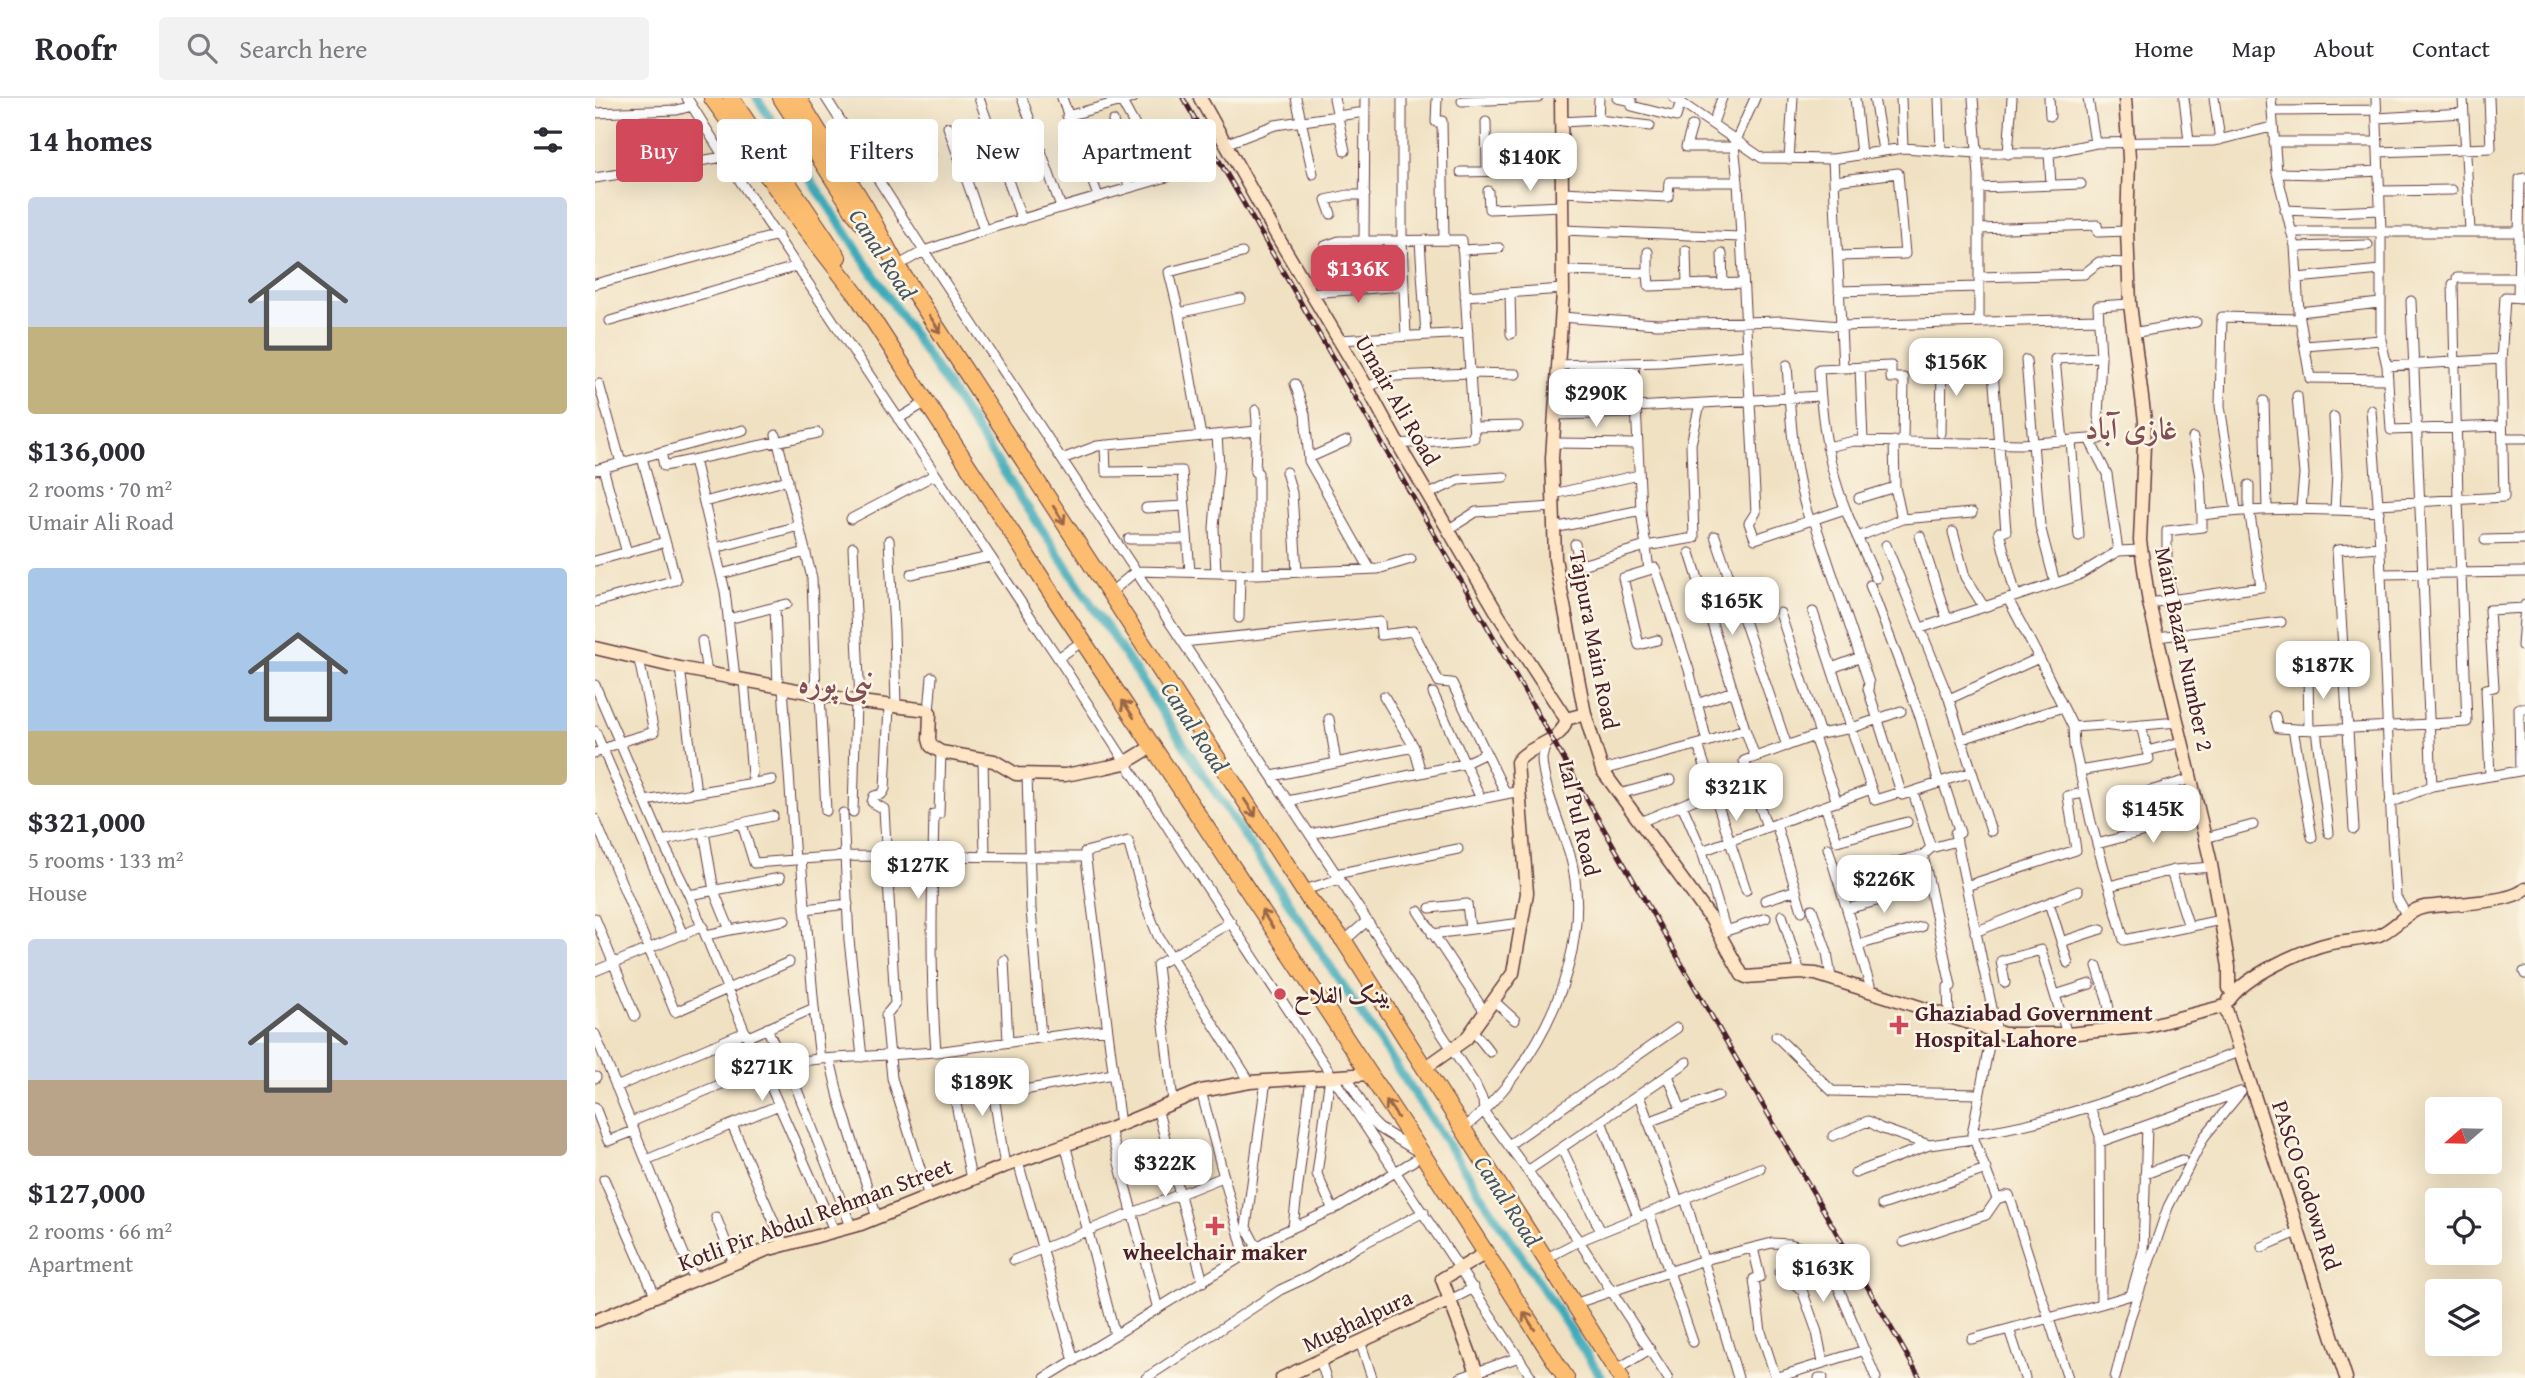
<!DOCTYPE html>
<html lang="en">
<head>
<meta charset="utf-8">
<style>
	:root { --surface:#fff; --page:#f2f2f3; --text:#2b2b33; --muted:#7c7c81; --line:#e1e1e2; --accent:#d1495b }
	body { margin:0; font-family:"Gentium Book Plus",Amiri,serif; background:var(--page); color:var(--text); height:100vh; display:flex; flex-direction:column; font-size:26px; white-space:nowrap }
	* { box-sizing:border-box; margin:0 }
	p { font-size:23px; color:var(--muted) }
	.icon { flex:none; width:38px; height:38px; fill:none; stroke:currentColor; stroke-width:2; stroke-linecap:round; stroke-linejoin:round }
	.map { position:relative; flex:1; overflow:hidden }
	.details { display:flex; flex-direction:column; background:var(--surface); width:595px }
	.details>* { flex:none }
	.hud { position:absolute; left:21px; top:21px; width:665px; height:63px; display:flex; gap:14px }
	.needle { width:46px; rotate:250deg }
	.controls { position:absolute; left:1830px; top:999px; display:grid; gap:14px }
	.controls a { display:grid; place-items:center; width:77px; height:77px; border-radius:7px; background:var(--surface); box-shadow:0 7px 28px #0002; font-size:35px }
	.price { position:absolute; translate:-50% -60px; padding:0 16px; border-radius:14px; background:#fff; color:#222; font-size:23px; line-height:46px; filter:drop-shadow(0 2px 4px #0008) }
	.price::after { content:''; position:absolute; left:50%; top:42px; width:21px; height:16px; margin-left:-10px; background:inherit; clip-path:polygon(0 0,100% 0,50% 100%) }
	.price.active { background:var(--accent); color:#fff }
	ul { padding:0; list-style:none }
	li { display:grid; align-content:center; gap:14px; height:371px; padding:0 28px }
	li span { display:grid; place-items:center; height:217px; border-radius:7px; color:#555 }
	li>.icon { margin-inline-start:auto }
	span .icon { width:126px; height:126px; fill:#fffc; stroke-width:1 }
	li b { font-size:30px }
	h2 { display:flex; justify-content:space-between; align-items:center; height:84px; padding:0 28px; font-size:30px }
	.tag { padding:0 24px; border-radius:7px; background:var(--surface); box-shadow:0 7px 28px #0002; font-size:24px; line-height:63px }
	.tag.active { background:var(--accent); color:#fff }
	header { display:flex; align-items:center; gap:42px; box-sizing:border-box; height:98px; padding:0 35px; background:var(--surface); border-bottom:2px solid var(--line) }
	header strong { font-size:33px }
	nav { display:flex; gap:38px; margin-inline-start:auto; font-size:24px }
	.search { width:490px; height:63px; background:var(--page); display:flex; align-items:center; gap:18px; box-sizing:border-box; padding:0 24px; border-radius:7px; color:var(--muted); font-size:26px }
	main { display:flex; flex:1; min-height:0 }
	.map>svg:first-child { display:block }
</style>
</head>
<body>
<header>
<strong>Roofr</strong>
<div class="search"><svg class="icon" aria-label="search" viewBox="0 0 24 24"><circle cx="10" cy="10" r="6"/><path d="M15 15l6 6"/></svg>Search here</div>
<nav><a>Home</a><a>Map</a><a>About</a><a>Contact</a></nav>
</header>
<main>
<section class="details">
<h2>14 homes<svg class="icon" aria-label="filters" viewBox="0 0 24 24"><path d="M4 7h16M4 17h16"/><circle cx="9" cy="7" r="2"/><circle cx="15" cy="17" r="2"/></svg></h2>
<ul>
<li><span style="background:linear-gradient(#c9d6e8 60%,#c2b280 0)"><svg class="icon" aria-label="home" viewBox="0 0 24 24"><path d="M3 11l9-7 9 7M6 9v11h12V9"/></svg></span><div><b>$136,000</b><p>2 rooms · 70 m²</p><p>Umair Ali Road</p></div></li>
<li><span style="background:linear-gradient(#a9c7e8 75%,#c2b280 0)"><svg class="icon" aria-label="home" viewBox="0 0 24 24"><path d="M3 11l9-7 9 7M6 9v11h12V9"/></svg></span><div><b>$321,000</b><p>5 rooms · 133 m²</p><p>House</p></div></li>
<li><span style="background:linear-gradient(#c9d6e8 65%,#b9a48a 0)"><svg class="icon" aria-label="home" viewBox="0 0 24 24"><path d="M3 11l9-7 9 7M6 9v11h12V9"/></svg></span><div><b>$127,000</b><p>2 rooms · 66 m²</p><p>Apartment</p></div></li>
</ul>
</section>
<div class="map">
<svg width="1930" height="1280" viewBox="0 0 1930 1280">
	<rect width="100%" height="100%" fill="#fcf5e5"/>
	<filter id="ink" filterUnits="userSpaceOnUse"><feTurbulence type="fractalNoise" baseFrequency=".0143" numOctaves="2"/><feDisplacementMap in="SourceGraphic" scale="14" xChannelSelector="R" yChannelSelector="G"/><feConvolveMatrix kernelMatrix="1 2 1 2 8 2 1 2 1" color-interpolation-filters="sRGB"/></filter>
	<filter id="wash" filterUnits="userSpaceOnUse"><feTurbulence type="fractalNoise" baseFrequency=".00686" numOctaves="4" result="noise"/><feDisplacementMap in="SourceGraphic" scale="28" xChannelSelector="R" yChannelSelector="G"/><feGaussianBlur stdDeviation="1.57" result="paint"/><feColorMatrix in="noise" values="0 0 0 0 0 0 0 0 0 0 0 0 0 0 0 0 0 1.4 0 .05"/><feComposite in="paint" operator="in"/></filter>
	<g filter="url(#wash)">
		<rect width="100%" height="100%" fill="#f0e1c2"/>
		<g fill="none" stroke-linecap="round" stroke-linejoin="round">
			<path stroke="#3caaba" stroke-width="9" d="M162,0C442,428 728,852 1007,1280"/>
		</g>
	</g>
	<g filter="url(#ink)">
		<g fill="none" stroke-linecap="round" stroke-linejoin="round">
			<g stroke="#633c42" stroke-width="11">
				<path id="street" d="M92,0L129,59L463,560L590,756L937,1280
					M231,0L329,153L880,986L888,1003L889,1014L984,1143L1073,1280
					M384,0L427,122
					M427,0L466,109
					M467,0L503,98
					M701,0L718,76
					M739,0L750,53
					M807,0V143L811,238
					M842,0L841,24L847,23L849,142
					M1022,0L1037,3V8L1081,19L1086,3
					M1079,0L1167,60L1238,61L1308,50L1382,55H1454L1501,45L1619,43L1677,29
					M1260,0L1266,56
					M1279,0L1288,52
					M1306,0L1308,50
					M1344,0L1346,53
					M1378,0L1384,78V224
					M1454,0L1455,18
					M1493,0L1500,45
					M1589,0L1594,43
					M1619,0L1625,42
					M1676,0L1682,75L1700,148L1704,214
					M1781,0L1786,133V242L1792,268L1796,332L1907,328
					M1868,0L1875,133
					M867,3L943,0
					M527,4L568,79
					M1677,13L1781,12
					M0,15L82,12L97,8
					M472,18L538,0
					M1782,20L1868,15
					M1003,22L1004,0
					M518,23L534,89
					M891,24L892,73
					M966,24L1003,22L1055,28
					M1118,25L1127,0
					M1097,28L1091,49H1140
					M353,29L389,132
					M1679,44H1783
					M630,46L680,27L770,14
					M1783,54L1896,50L1894,0
					M1454,55L1456,87
					M1413,56L1417,0
					M1194,61L1198,0
					M1238,61L1248,270
					M866,74L967,72
					M1682,75L1725,76L1784,73
					M280,78L336,57
					M0,80L129,59
					M1239,83L1303,75L1310,156L1243,158
					M1143,84L1139,47L1160,0
					M1384,90L1486,86
					M893,93L894,111L967,108
					M1785,93L1857,92
					M967,94L1073,99L1074,84H1143L1146,139
					M1690,112L1738,114L1785,112
					M736,116L731,102L753,97H770
					M1384,131L1502,127L1503,134L1532,133
					M967,132L1146,139L1161,414L1154,425L1160,441L1250,411
					M1696,134H1924
					M769,143L770,0
					M825,143L831,237
					M730,148L744,143L867,142L879,340L803,346
					M1700,149L1773,147
					M867,152L904,150
					M1091,152L1092,187
					M1127,156L1128,186
					M302,168L329,153L396,130L596,72
					M968,173L1053,175L1054,188L1148,185
					M1053,175V154
					M1384,179L1489,176L1504,164L1533,165
					M1702,180L1786,172
					M1862,180H1924
					M0,186L183,137
					M1244,193L1383,189
					M715,195L809,188
					M915,195L916,236
					M870,198L968,191
					M1923,200L1925,81L1930,80
					M584,215L646,201
					M966,219L1062,226L1188,223L1245,228L1503,221
					M1705,221L1715,280L1793,281
					M15,223L203,168
					M1537,235L1601,224
					M743,242L873,235
					M1710,248L1786,242
					M1506,259L1503,208L1535,206
					M1431,262L1445,428L1460,485
					M1039,265L1046,412L1054,472L1060,470L1094,572L1112,644
					M1331,265L1397,262L1411,433
					M962,267L1066,264L1153,257
					M1192,267C1196,320 1197,373 1215,423
					M1792,268L1906,261
					M1265,269L1268,343
					M4,286L26,365
					M700,286L710,316L714,363L775,471
					M772,289L800,278L875,275L921,276
					M1702,298L1709,376L1706,410
					M1669,303L1672,410
					M1041,309L1225,298
					M661,312L662,323L660,374L663,375V476
					M1776,312L1783,406
					M959,317L1041,315
					M1739,319L1742,377L1740,412
					M303,321L333,303
					M879,329L923,328
					M1346,335L1347,265
					M181,337L217,480L221,595
					M606,338L584,215L574,174L647,155
					M1598,340L1605,379L1607,417
					M1908,340H1930
					M1299,343L1300,389L1307,421
					M1468,343L1460,261L1506,259L1503,318L1508,339L1496,345
					M1476,343L1484,438
					M958,345L1043,346
					M510,347L511,374L587,373L595,474
					M1232,349L1259,343L1426,346L1494,341L1512,376L1523,453L1546,452
					M66,354L69,368L223,335
					M714,360L752,343
					M467,361L502,348L662,333
					M99,362L130,493L140,580
					M8,370L32,455
					M0,372L148,332
					M691,374L697,395L702,474
					M834,396L864,382L909,379
					M958,396L1044,377
					M1264,400L1300,389
					M109,404L193,382
					M551,410L590,408
					M1641,412L1625,308L1627,219L1705,221L1704,214L1785,205
					M256,421L339,377
					M1219,422L1274,585L1273,591L1306,694
					M959,430L1046,412
					M854,431L881,414L958,409
					M1358,434L1370,479L1389,509
					M1404,434L1421,498
					M1120,438L1192,648
					M1325,438L1352,521
					M1263,439L1307,421L1377,415
					M534,441H592
					M294,442L299,532L301,609
					M1890,442L1930,441
					M980,446L986,467L1051,448L1099,440L1096,346L1105,306
					M1291,447L1354,601L1377,674
					M258,449L265,604
					M120,450L204,428
					M1095,455L1150,631
					M0,463L70,444
					M1054,472L1028,480L1044,547L1062,542
					M621,475L619,430L624,368L622,337
					M126,476L211,454
					M316,476L395,459
					M1786,476L1930,474
					M1281,480C1271,457 1259,434 1250,410C1232,366 1226,319 1224,271L1296,268V280H1309L1308,344
					M1275,487L1325,619L1344,685L1348,683L1365,735H1360L1402,934L1395,942L1377,1036L1402,1101L1414,1097L1473,1280
					M515,495L541,473L663,476L783,471L816,461
					M1577,502L1572,472V433L1607,429V417C1670,409 1721,411 1784,414
					M0,504L81,482L47,360
					M1554,505L1666,489L1654,411V387
					M180,509L183,588
					M1218,514L1280,702L1306,694L1307,697L1344,685
					M1185,515L1225,636
					M644,520L645,475
					M133,521L192,506
					M1326,530L1413,501
					M1562,539L1686,524
					M107,543L112,575
					M588,544L785,524L786,537L818,533L844,584L857,585L911,696
					M1927,548L1930,507
					M463,560L488,543
					M1444,560L1413,501L1482,478L1523,453
					M85,570L101,694
					M1237,570L1266,559
					M1713,576L1714,631
					M149,582L157,677
					M0,587L67,743L94,797L150,934
					M838,595L886,701
					M225,596L231,713
					M789,598L819,649L826,675
					M1354,601L1444,560L1478,629
					M1102,606L1138,593
					M294,608L290,691L287,696L279,698L277,704L289,711L300,906L291,917L297,980L334,1099
					M334,613L337,579
					M1680,618L1683,630L1719,632
					M734,621L741,664
					M1583,624L1524,629L1508,627L1478,629L1479,648L1496,724L1529,842L1626,822
					M1698,631L1717,739
					M0,633L88,837
					M1219,639L1242,704
					M1367,641L1468,609
					M1103,647L1151,792
					M1552,653L1587,644
					M0,655L25,644L59,634L44,562
					M388,661L390,758
					M1007,672L1112,644L1150,631L1160,659
					M1484,673L1554,661L1546,627
					M1925,673L1924,610H1930
					M432,677L436,811L446,939
					M677,678L819,649
					M1895,678L1891,591L1899,589L1894,512L1930,510
					M1348,683L1377,674L1396,733
					M1837,688L1930,672
					M1318,694L1336,750
					M1024,696L1076,682
					M1531,700L1596,681
					M50,703L177,682
					M693,703L868,666L891,655
					M1795,705L1837,688L1816,203
					M1087,707L1107,753
					M1230,708L1242,743L1312,724
					M258,714L261,603
					M248,715L254,842L267,959
					M0,721L80,914L194,864
					M1045,724L1118,694
					M147,726L159,765L200,762
					M1181,726L1207,813
					M1172,729L1149,663L1225,636L1257,630L1306,613
					M1759,731L1742,452L1785,449
					M109,734L119,793L135,832L190,822
					M1734,735L1721,632L1872,624L1863,402L1858,186
					M715,736L925,693
					M1610,740L1658,727
					M67,743L178,718
					M1502,746L1605,718
					M1233,750L1242,780
					M206,761L251,758L491,759
					M1576,773L1594,829
					M741,776L863,751
					M1371,788L1481,752L1473,698L1489,695
					M1514,788L1579,772L1617,769
					M709,792L745,781
					M94,797L185,780
					M1170,802L1201,792
					M1454,805L1473,865
					M835,810L872,806L875,831
					M210,811L253,806
					M1217,811L1232,854L1236,880
					M1252,811L1319,793
					M823,813L891,916
					M1187,817L1205,875
					M1812,818L1801,799L1797,737L1783,406L1909,399L1906,264L1910,199L1930,200
					M0,820L40,918
					M1131,833L1171,820
					M1380,834L1483,793
					M837,836L927,825
					M111,837L135,832
					M1126,838L1131,833L1107,753L1276,691
					M749,843L772,823
					M1466,844L1506,831
					M1263,847L1326,829
					M409,862L413,944
					M1502,868L1512,901L1518,931
					M0,873L108,828
					M1929,874L1930,876
					M1410,885L1406,863L1446,852L1472,936
					M1277,894L1242,779L1328,757
					M1460,897L1495,886
					M899,903L920,922
					M219,910L225,961
					M1354,918L1353,889L1356,888L1328,757L1336,750L1362,743
					M172,930L187,964
					M878,933L895,954
					M0,936L99,1181
					M1181,938L1237,993L1384,996
					M153,939L219,910L206,761L200,762L188,589
					M341,954C335,875 337,795 339,716H344L346,654
					M235,961L244,1000L282,1120
					M394,967L410,1068
					M1073,977L1086,1012
					M735,978L722,1076L738,1112
					M0,980L1,979
					M357,986L376,1081
					M21,989L150,934L167,969
					M606,993L650,1158
					M418,994L518,976
					M1044,998L1083,1103
					M578,1003L562,867L636,824
					M0,1009L13,1043L39,1033
					M562,1010L608,1184
					M1006,1023L1043,1119
					M36,1024L167,969L239,1132
					M1053,1024L1123,998
					M137,1027L189,1147
					M525,1027L490,754L533,743L552,810L563,838L655,984
					M515,1031L563,1211
					M868,1031C943,971 1002,854 975,757C967,731 947,686 947,660C948,655 950,649 952,644
					M1377,1036C1471,1024 1558,986 1646,953
					M1238,1038L1273,1023L1285,1030L1334,1047
					M1505,1044L1645,994
					M470,1046L520,1237
					M915,1046L1082,930
					M967,1051L1006,1134
					M51,1062L184,1007
					M423,1064L479,1263
					M934,1072L1092,964
					M1260,1075L1334,1047L1379,1041
					M1550,1076L1587,1062
					M9,1081L60,1197
					M1090,1100L1143,1280
					M1287,1107L1391,1071
					M1054,1115L1098,1244
					M121,1119L139,1165
					M256,1128L195,974L196,966L205,963L225,961L341,954L512,931
					M698,1129L716,979
					M1309,1144L1391,1117L1402,1101
					M1667,1149L1705,1133
					M662,1150L651,1129L671,982
					M1158,1150L1165,1179L1159,1181L1166,1234L1181,1280
					M950,1161L984,1143L1165,1070
					M419,1162L628,1079
					M1184,1174L1207,1192L1222,1234L1228,1265
					M855,1202L879,1190
					M979,1206L1109,1162L1177,1145L1195,1146L1230,1157L1281,1280
					M1506,1206L1536,1197L1548,1154L1552,1028
					M1414,1231L1430,1280
					M1377,1241L1506,1206L1505,1038L1495,1009
					M765,1243L777,1280
					M725,1262L731,1280
					M1021,1272L1055,1251
					M450,1280L682,1137L743,1109L828,1057L784,1030L777,1023L751,977
					M551,1280L685,1192L715,1178L762,1149L829,1114
					M865,1280L924,1259
					M1180,1280L1270,1252
					M1224,1280H1228
					M1520,1280L1535,1220L1573,1109L1609,1039L1646,994"/>
			</g>
			<g stroke="#633c42" stroke-width="15">
				<path id="secondary" d="M605,0L682,138L772,289L803,346L904,518L971,621
					M966,0L968,194L957,360L960,461L990,616L1007,672L1116,821L1147,877L1151,879L1205,875L1221,876L1409,936H1472L1552,928L1630,908
					M1530,0L1534,60L1532,133L1535,206L1550,323L1545,443L1554,505L1615,761L1634,869V890L1638,896
					M0,550L85,570L265,604L333,612L335,615L334,641L336,648L346,654L399,663L421,676L470,677L512,669L530,665L558,648
					M1634,902C1650,878 1709,851 1736,845C1752,842 1769,842 1784,837C1801,830 1812,812 1830,809C1853,806 1916,805 1930,791
					M1630,908L1751,1280
					M830,970L871,941L918,875L932,795L922,664C933,647 969,644 971,621L990,616
					M0,1223L171,1152L266,1126L410,1068L515,1031L606,993L655,984L774,976
					M687,1280L855,1202
					M884,1280L847,1181L891,1155"/>
			</g>
			<g stroke="#633c42" stroke-width="18">
				<path id="highway" d="M117,0L206,125L261,196L466,510L828,1057L971,1280
					M136,0L243,159
					M186,0L261,117L276,135
					M203,0L271,110L302,168L714,801L749,843L1026,1280"/>
			</g>
			<use href="#street" stroke="#fff" stroke-width="9"/>
			<use href="#secondary" stroke="#fee5c5" stroke-width="12"/>
			<use href="#highway" stroke="#fcbd6f" stroke-width="16"/>
			<g stroke="#4a1f2b" stroke-width="5">
				<path id="rail" d="M588,0L1325,1280"/>
			</g>
			<use href="#rail" stroke="#fcf5e5" stroke-width="2.5" stroke-dasharray="8" stroke-linecap="butt"/>
		</g>
		<defs><path id="oneway-shaft" d="M-6 0H5M1.5-3L5.5 0L1.5 3" fill="none" stroke-width="1.6" stroke-linecap="round" stroke-linejoin="round" transform="scale(1.75)"/></defs>
		<g stroke="#9a664a">
			<use href="#oneway-shaft" transform="translate(340 226) rotate(57)"/>
			<use href="#oneway-shaft" transform="translate(464 417) rotate(57)"/>
			<use href="#oneway-shaft" transform="translate(533 611) rotate(-124)"/>
			<use href="#oneway-shaft" transform="translate(655 710) rotate(57)"/>
			<use href="#oneway-shaft" transform="translate(672 821) rotate(-123)"/>
			<use href="#oneway-shaft" transform="translate(797 1011) rotate(-124)"/>
			<use href="#oneway-shaft" transform="translate(934 1223) rotate(-123)"/>
		</g>
	</g>
	<g fill="#d1495b" stroke="#fcf5e5" stroke-width="2.5">
		<circle cx="685" cy="896" r="7"/>
		<path d="M1300.5 916.5h7v7h7v7h-7v7h-7v-7h-7v-7h7z"/>
		<path d="M616.5 1117.5h7v7h7v7h-7v7h-7v-7h-7v-7h7z"/>
	</g>
	<g text-anchor="middle" dominant-baseline="central" stroke-width="5" stroke-linejoin="round" paint-order="stroke">
		<g font-size="23" fill="#4a1f2b" stroke="#fcf5e5">
			<text transform="translate(803 302) rotate(60)">Umair Ali Road</text>
			<text transform="translate(1000 542) rotate(79)">Tajpura Main Road</text>
			<text transform="translate(1590 551) rotate(78)">Main Bazar Number 2</text>
			<text transform="translate(985 720) rotate(77)">Lal Pul Road</text>
			<text transform="translate(1712 1087) rotate(72)">PASCO Godown Rd</text>
			<text transform="translate(220 1116) rotate(-20)">Kotli Pir Abdul Rehman Street</text>
			<text transform="translate(762 1222) rotate(-25)">Mughalpura</text>
		</g>
		<g font-size="23" font-weight="bold" fill="#4a1f2b" stroke="#fcf5e5" text-anchor="start">
			<text x="699" y="896">بینک الفلاح</text>
			<text x="1320" y="914">Ghaziabad Government<tspan x="1320" dy="26">Hospital Lahore</tspan></text>
			<text x="620" y="1153" text-anchor="middle">wheelchair maker</text>
		</g>
		<g font-size="24" font-style="italic" fill="#445764" stroke="#fcf5e5">
			<text transform="translate(288 156) rotate(57)">Canal Road</text>
			<text transform="translate(600 629) rotate(57)">Canal Road</text>
			<text transform="translate(913 1103) rotate(57)">Canal Road</text>
		</g>
		<g font-size="30" font-weight="bold" fill="#824e55" stroke="#fcf5e5">
			<text x="1536" y="330">غازى آباد</text>
			<text x="241" y="584">نبی پورہ</text>
		</g>
	</g>
</svg>
<div class="controls">
<a><svg class="needle" viewBox="-14 -14 28 28"><path d="M0-13l5 13h-10z" fill="#e53935"/><path d="M0 13l5-13h-10z" fill="#7c7c81"/></svg></a>
<a><svg class="icon" aria-label="locate" viewBox="0 0 24 24"><circle cx="12" cy="12" r="6"/><path d="M12 2v4M12 18v4M2 12h4M18 12h4"/></svg></a>
<a><svg class="icon" aria-label="layers" viewBox="0 0 24 24"><path d="M12 4l9 5-9 5-9-5zM3 14l9 5 9-5"/></svg></a>
</div>
<b class="price" style="left:935px;top:95px">$140K</b>
<b class="price active" style="left:763px;top:207px">$136K</b>
<b class="price" style="left:1361px;top:300px">$156K</b>
<b class="price" style="left:1001px;top:331px">$290K</b>
<b class="price" style="left:1137px;top:539px">$165K</b>
<b class="price" style="left:1728px;top:603px">$187K</b>
<b class="price" style="left:1141px;top:725px">$321K</b>
<b class="price" style="left:1558px;top:747px">$145K</b>
<b class="price" style="left:323px;top:803px">$127K</b>
<b class="price" style="left:1289px;top:817px">$226K</b>
<b class="price" style="left:167px;top:1005px">$271K</b>
<b class="price" style="left:387px;top:1020px">$189K</b>
<b class="price" style="left:570px;top:1101px">$322K</b>
<b class="price" style="left:1228px;top:1206px">$163K</b>
<div class="hud">
<a class="tag active">Buy</a>
<a class="tag">Rent</a>
<a class="tag">Filters</a>
<a class="tag">New</a>
<a class="tag">Apartment</a>
</div>
</div>
</main>
</body>
</html>
